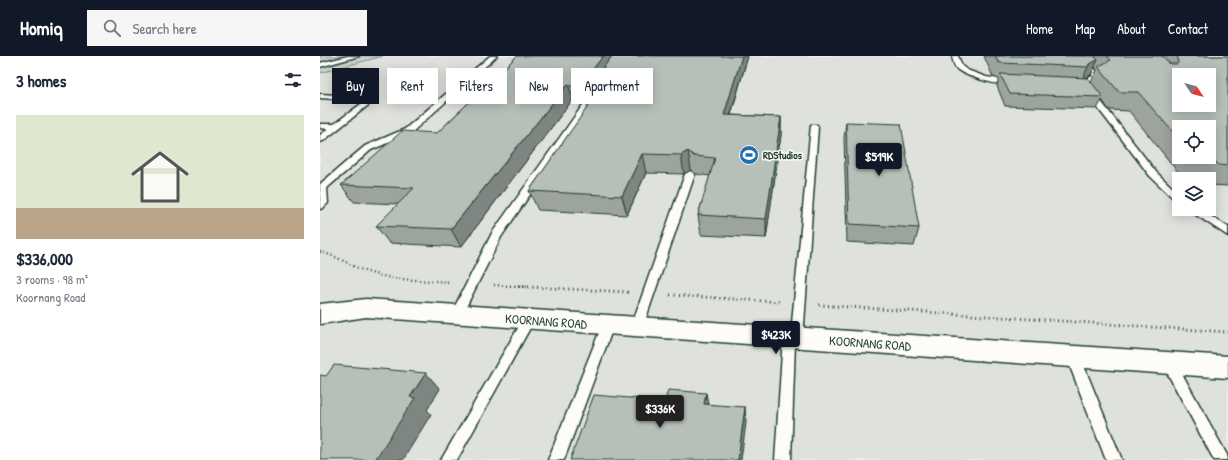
<!DOCTYPE html>
<html lang="en">
<head>
<meta charset="utf-8">
<style>
	:root { --surface:#fff; --page:#f6f6f7; --text:#1f2937; --muted:#747a83; --accent:#111827 }
	body { margin:0; font-family:"Patrick Hand",sans-serif; background:var(--page); color:var(--text); height:100vh; display:flex; flex-direction:column; font-size:15px; white-space:nowrap }
	* { box-sizing:border-box; margin:0 }
	p { font-size:13px; color:var(--muted) }
	.icon { flex:none; width:22px; height:22px; fill:none; stroke:currentColor; stroke-width:2; stroke-linecap:round; stroke-linejoin:round }
	.map { position:relative; flex:1; overflow:hidden }
	.details { display:flex; flex-direction:column; background:var(--surface); width:320px }
	.details>* { flex:none }
	.banner { position:absolute; left:12px; top:12px; width:380px; height:36px; display:flex; gap:8px }
	.needle { width:26px; rotate:125deg }
	.fabs { position:absolute; left:852px; top:12px; display:grid; gap:8px }
	.fabs a { display:grid; place-items:center; width:44px; height:44px; border-radius:0px; background:var(--surface); box-shadow:0 2px 10px #0003; font-size:20px }
	.price { position:absolute; translate:-50% -34px; padding:0 9px; border-radius:4px; background:var(--accent); color:#fff; font-size:13px; line-height:26px; filter:drop-shadow(0 1px 2px #0008) }
	.price::after { content:''; position:absolute; left:50%; top:24px; width:12px; height:9px; margin-left:-6px; background:inherit; clip-path:polygon(0 0,100% 0,50% 100%) }
	.price.on { background:#222; color:#fff }
	ul { padding:0; list-style:none }
	li { display:grid; align-content:center; gap:8px; height:212px; padding:0 16px }
	li span { display:grid; place-items:center; height:124px; border-radius:0px; color:#555 }
	li>.icon { margin-inline-start:auto }
	span .icon { width:72px; height:72px; fill:#fffc; stroke-width:1 }
	li b { font-size:17px }
	h2 { display:flex; justify-content:space-between; align-items:center; height:48px; padding:0 16px; font-size:17px }
	.chip { padding:0 14px; border-radius:0px; background:var(--surface); box-shadow:0 2px 10px #0003; font-size:14px; line-height:36px }
	.chip.on { background:var(--accent); color:#fff }
	header { display:flex; align-items:center; gap:24px; box-sizing:border-box; height:56px; padding:0 20px; background:var(--accent); color:#fff }
	header strong { font-size:19px }
	nav { display:flex; gap:22px; margin-inline-start:auto; font-size:14px }
	.search { width:280px; height:36px; background:var(--page); display:flex; align-items:center; gap:10px; box-sizing:border-box; padding:0 14px; border-radius:0px; color:var(--muted); font-size:15px }
	main { display:flex; flex:1; min-height:0 }
	.map>svg:first-child { display:block }
</style>
</head>
<body>
<header>
<strong>Homiq</strong>
<div class="search"><svg class="icon" aria-label="search" viewBox="0 0 24 24"><circle cx="10" cy="10" r="6"/><path d="M15 15l6 6"/></svg>Search here</div>
<nav><a>Home</a><a>Map</a><a>About</a><a>Contact</a></nav>
</header>
<main>
<section class="details">
<h2>3 homes<svg class="icon" aria-label="filters" viewBox="0 0 24 24"><path d="M4 7h16M4 17h16"/><circle cx="9" cy="7" r="2"/><circle cx="15" cy="17" r="2"/></svg></h2>
<ul>
<li><span style="background:linear-gradient(#dfe7d0 75%,#b9a48a 0)"><svg class="icon" aria-label="home" viewBox="0 0 24 24"><path d="M3 11l9-7 9 7M6 9v11h12V9"/></svg></span><div><b>$336,000</b><p>3 rooms · 98 m²</p><p>Koornang Road</p></div></li>
</ul>
</section>
<div class="map">
<svg width="908" height="404" viewBox="0 0 908 404">
	<rect width="100%" height="100%" fill="#f0f1eb"/>
	<filter id="ink" filterUnits="userSpaceOnUse"><feTurbulence type="fractalNoise" baseFrequency=".025" numOctaves="2"/><feDisplacementMap in="SourceGraphic" scale="8" xChannelSelector="R" yChannelSelector="G"/><feConvolveMatrix kernelMatrix="1 2 1 2 8 2 1 2 1" color-interpolation-filters="sRGB"/></filter>
	<g filter="url(#ink)">
		<path fill="#dfe2dc" fill-rule="evenodd" d="M63,0H908V404H0V17ZM859,19H889V49H859ZM859,71H889V101H859ZM859,123H889V153H859Z"/>
		<path fill="#cdd3cd" stroke="#768880" d="M0,0H63L0,17Z"/>
		<g fill="none" stroke-linecap="round" stroke-linejoin="round">
			<g stroke="#1f3d34" stroke-width="3">
				<path id="lane" d="M28,0H39L0,11V7Z
					M170,0H177L91,77L51,94L7,132L8,147L3,152L0,153V128L45,90L85,73Z
					M632,0H638L642,10L647,14L666,21L692,25L696,27C687,33 647,21 638,14C634,11 633,5 632,0Z
					M759,0H765L781,21L769,27V30L836,116L859,138V146L856,145L830,120L761,30L763,24L773,20Z
					M272,36H278L279,38L181,181L141,261L137,263L133,261L131,258L172,177Z
					M0,38L52,41L56,43L3,85L0,86V79L8,73L0,72V68H14L45,45L0,42Z
					M491,69H497L498,71L483,282L482,286L475,287L471,404H455L463,281L465,277H471Z
					M370,115L375,118L323,271L321,275L317,276L313,275L311,271L365,118Z
					M867,153H879L908,171V180Z
					M209,258L213,260L215,263L137,404H121L205,260Z
					M288,264L292,265L294,269L244,404H228L282,269L284,265Z
					M753,294L758,296L760,300L802,404H786L746,300L748,296Z
					M849,301L854,303L907,399L908,404H894L842,307L844,303Z"/>
			</g>
			<g stroke="#1f3d34" stroke-width="3">
				<path id="street" d="M46,243L908,300V322L46,261L0,268V248Z"/>
			</g>
			<path stroke="#1f3d34" stroke-width="2.5" stroke-dasharray="1 3" stroke-linecap="butt" d="M0,196C19,200 33,212 51,217C77,225 105,224 131,226
				M174,229L209,231"/>
			<path stroke="#1f3d34" stroke-width="3" stroke-dasharray="1 3.5" stroke-linecap="butt" d="M190,230L309,236
				M350,239L460,246
				M499,249L908,276"/>
			<use href="#lane" fill="#fdfcf7" fill-rule="evenodd"/>
			<use href="#street" fill="#fdfcf7" fill-rule="evenodd"/>
		</g>
		<path fill="#9da49e" stroke="#1f3d34" fill-rule="evenodd" d="M197,0H428L411,59L461,61V79L446,182L381,179L378,159L390,120L376,118L371,114L364,118L326,117L307,159L218,154L209,135L268,51L266,43L262,49L253,43L141,191L69,187L56,170L78,148L34,146L21,129L117,77Z
			M664,0H774L775,1V0H908V130L889,129V123H880L878,121H862L809,55L789,54L782,44L777,53L685,50L677,30L679,23L673,21ZM775,11L777,14L771,26L765,22L771,19ZM859,71L889,101H859Z
			M526,66L599,172L594,190L527,186L524,82Z"/>
		<path fill="#7f8681" stroke="#1f3d34" d="M283,0H292L264,37L266,43L262,49L257,34Z
			M422,0H428L405,77L404,59Z
			M778,4L771,19L763,23L769,8Z
			M248,28L253,43L141,191L131,173Z
			M461,61V79L446,182V163Z
			M368,95L371,114L364,118L361,99Z
			M322,98L326,117L307,159L302,140Z
			M106,317L120,333L107,354L111,358L83,404H55L90,341Z
			M386,337L389,353L384,348Z
			M425,351L426,367L421,404H418Z"/>
		<path fill="#b6bfb8" stroke="#1f3d34" fill-rule="evenodd" d="M197,0H283L257,34L248,28L131,173L56,170L94,132L21,129L82,75L117,77Z
			M292,0H422L404,59L461,61L446,163L378,159L395,102L374,100L368,95L361,99L322,98L302,140L209,135L273,43L264,37Z
			M675,0H774L778,4L769,8L768,11L681,7L678,6Z
			M787,0H842L850,8H857L858,7V2L856,0H908V110L899,109L892,102L875,101H889V71H859V83L818,36H799L779,12V10L791,4ZM859,19H889V49H859Z
			M680,18L768,22L783,41L690,38Z
			M526,66L581,68L599,172L529,168Z
			M14,309L106,317L90,341L95,342L55,404H0V319L6,320Z
			M348,334L386,337L384,348L425,351L418,404H250L274,339L345,345Z"/>
	</g>
	<defs>
		<g id="stadium-disc" transform="scale(1)"><circle r="9.5" fill="#1f6fb2" stroke="#fdfcf7"/><path d="M0-5a6.5 5 0 1 0 0 10a6.5 5 0 1 0 0-10ZM-3.5-1.8h7v3.6h-7Z" fill="#fff"/></g>
	</defs>
	<g fill-rule="evenodd">
		<use href="#stadium-disc" x="429" y="99"/>
	</g>
	<g text-anchor="middle" dominant-baseline="central" stroke-width="3" stroke-linejoin="round" paint-order="stroke">
		<g font-size="11" font-weight="bold" fill="#1f3d34" stroke="#fdfcf7" text-anchor="start">
			<text x="443" y="99">RDStudios</text>
		</g>
		<g font-size="13" fill="#1f3d34" stroke="#fdfcf7">
			<text transform="translate(226 265) rotate(4)">KOORNANG ROAD</text>
			<text transform="translate(550 287) rotate(4)">KOORNANG ROAD</text>
		</g>
	</g>
</svg>
<div class="fabs">
<a><svg class="needle" viewBox="-14 -14 28 28"><path d="M0-13l5 13h-10z" fill="#e53935"/><path d="M0 13l5-13h-10z" fill="#747a83"/></svg></a>
<a><svg class="icon" aria-label="locate" viewBox="0 0 24 24"><circle cx="12" cy="12" r="6"/><path d="M12 2v4M12 18v4M2 12h4M18 12h4"/></svg></a>
<a><svg class="icon" aria-label="layers" viewBox="0 0 24 24"><path d="M12 4l9 5-9 5-9-5zM3 14l9 5 9-5"/></svg></a>
</div>
<b class="price" style="left:559px;top:121px">$519K</b>
<b class="price" style="left:456px;top:299px">$423K</b>
<b class="price on" style="left:340px;top:373px">$336K</b>
<div class="banner">
<a class="chip on">Buy</a>
<a class="chip">Rent</a>
<a class="chip">Filters</a>
<a class="chip">New</a>
<a class="chip">Apartment</a>
</div>
</div>
</main>
</body>
</html>
